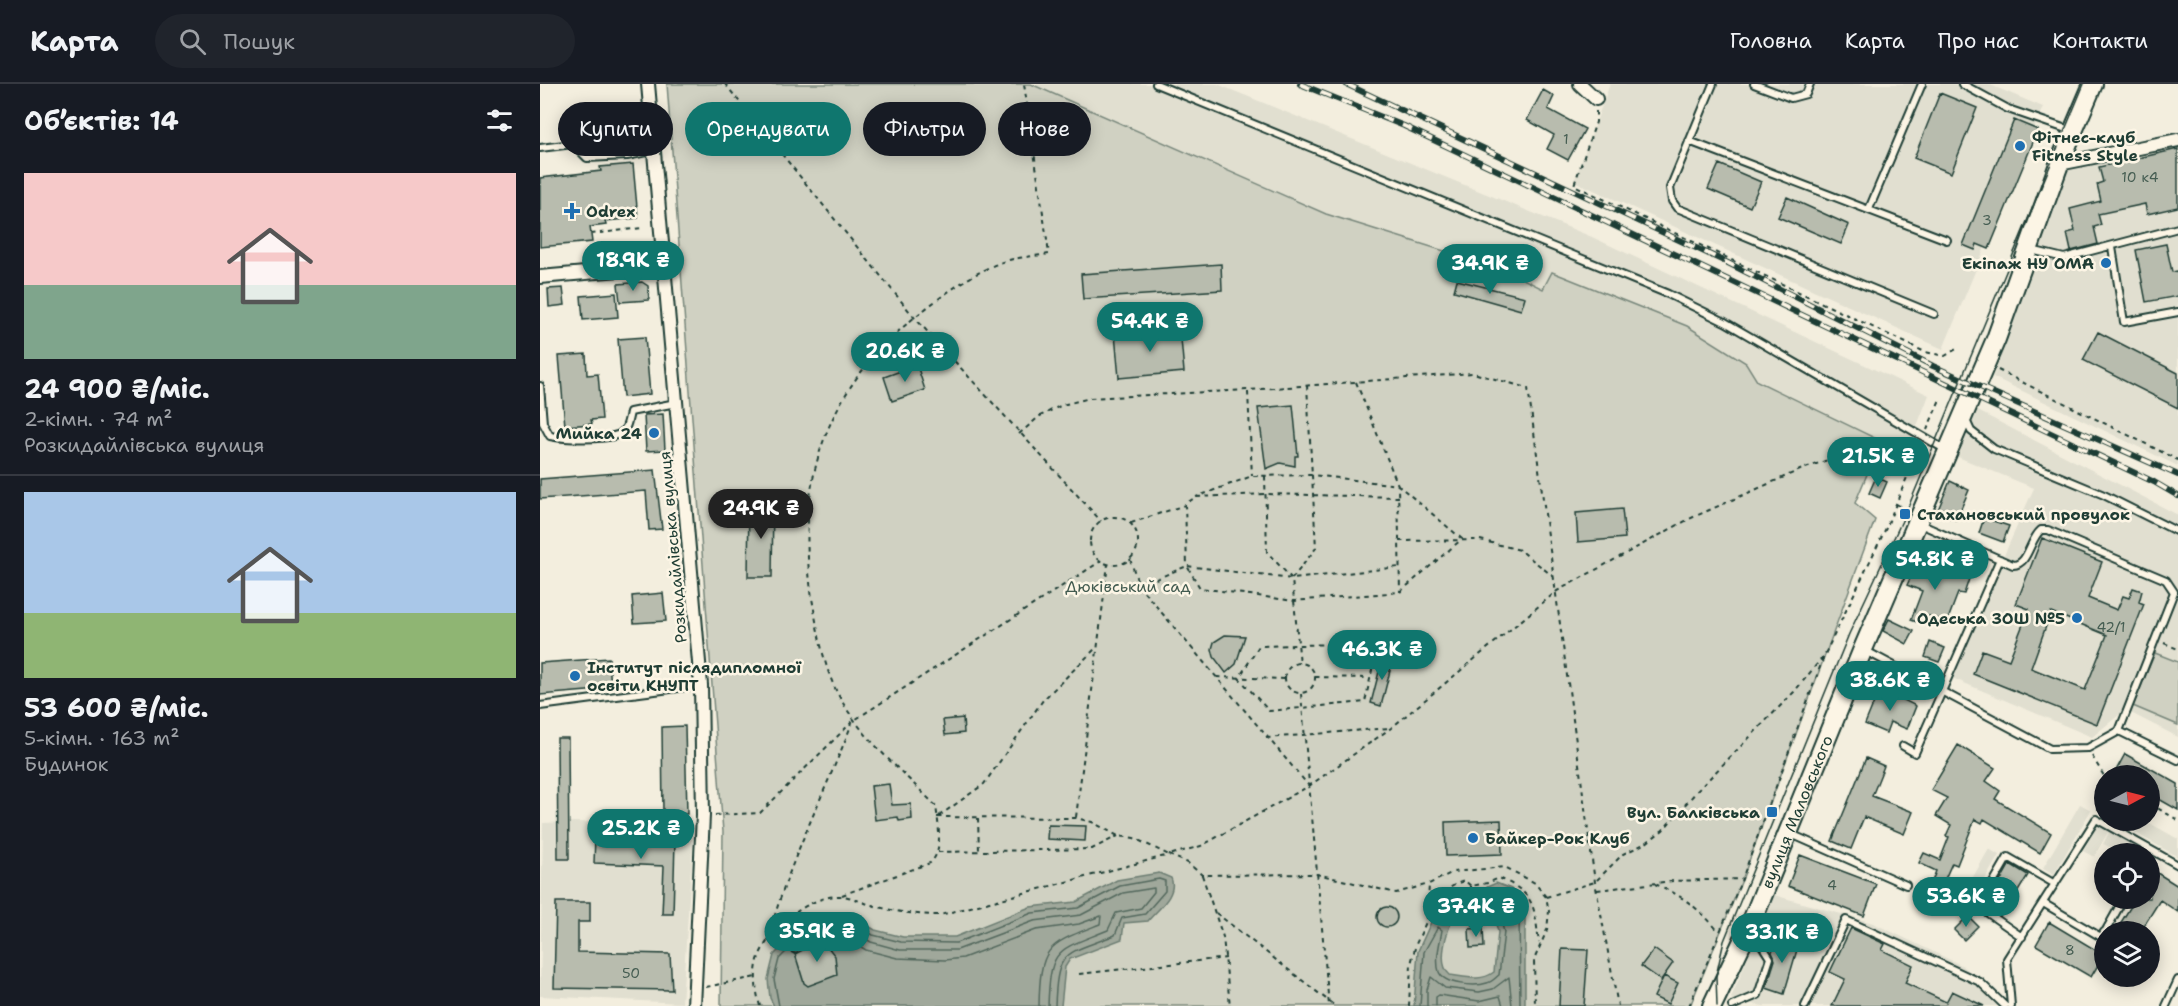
<!DOCTYPE html>
<html lang="uk">
<head>
<meta charset="utf-8">
<style>
	:root { --surface:#171b24; --page:#20242c; --text:#f1f3f6; --muted:#9ea1a6; --line:#363941; --accent:#0f766e }
	body { margin:0; font-family:"Shantell Sans",sans-serif; background:var(--page); color:var(--text); height:100vh; display:flex; flex-direction:column; font-size:22px; white-space:nowrap }
	* { box-sizing:border-box; margin:0 }
	p { font-size:20px; color:var(--muted) }
	.icon { flex:none; width:33px; height:33px; fill:none; stroke:currentColor; stroke-width:2; stroke-linecap:round; stroke-linejoin:round }
	.map { position:relative; flex:1; overflow:hidden }
	.side { display:flex; flex-direction:column; background:var(--surface); width:540px }
	.side>* { flex:none }
	.top-card { position:absolute; left:18px; top:18px; width:570px; height:54px; display:flex; gap:12px }
	.needle { width:39px; rotate:83deg }
	.fabs { position:absolute; left:1554px; top:681px; display:grid; gap:12px }
	.fabs a { display:grid; place-items:center; width:66px; height:66px; border-radius:50%; background:var(--surface); box-shadow:0 3px 15px #0003; font-size:30px }
	.price { position:absolute; translate:-50% -51px; padding:0 14px; border-radius:21px; background:var(--accent); color:#fff; font-size:20px; line-height:39px; filter:drop-shadow(0 2px 3px #0008) }
	.price::after { content:''; position:absolute; left:50%; top:36px; width:18px; height:14px; margin-left:-9px; background:inherit; clip-path:polygon(0 0,100% 0,50% 100%) }
	.price.selected { background:#222; color:#fff }
	ul { padding:0; list-style:none }
	li { display:grid; align-content:center; gap:12px; height:318px; padding:0 24px }
	li+li { border-top:2px solid var(--line) }
	li span { display:grid; place-items:center; height:186px; border-radius:0px; color:#555 }
	li>.icon { margin-inline-start:auto }
	span .icon { width:108px; height:108px; fill:#fffc; stroke-width:1 }
	li b { font-size:26px }
	h2 { display:flex; justify-content:space-between; align-items:center; height:72px; padding:0 24px; font-size:26px }
	.pill { padding:0 21px; border-radius:27px; background:var(--surface); box-shadow:0 3px 15px #0003; font-size:21px; line-height:54px }
	.pill.selected { background:var(--accent); color:#fff }
	header { display:flex; align-items:center; gap:36px; box-sizing:border-box; height:84px; padding:0 30px; background:var(--surface); border-bottom:2px solid var(--line) }
	header strong { font-size:28px }
	nav { display:flex; gap:33px; margin-inline-start:auto; font-size:21px }
	.search { width:420px; height:54px; background:var(--page); display:flex; align-items:center; gap:15px; box-sizing:border-box; padding:0 21px; border-radius:33px; color:var(--muted); font-size:22px }
	main { display:flex; flex:1; min-height:0 }
	.map>svg:first-child { display:block }
</style>
</head>
<body>
<header>
<strong>Карта</strong>
<div class="search"><svg class="icon" aria-label="search" viewBox="0 0 24 24"><circle cx="10" cy="10" r="6"/><path d="M15 15l6 6"/></svg>Пошук</div>
<nav><a>Головна</a><a>Карта</a><a>Про нас</a><a>Контакти</a></nav>
</header>
<main>
<section class="side">
<h2>Об’єктів: 14<svg class="icon" aria-label="filters" viewBox="0 0 24 24"><path d="M4 7h16M4 17h16"/><circle cx="9" cy="7" r="2"/><circle cx="15" cy="17" r="2"/></svg></h2>
<ul>
<li><span style="background:linear-gradient(#f6c9c9 60%,#7fa58c 0)"><svg class="icon" aria-label="home" viewBox="0 0 24 24"><path d="M3 11l9-7 9 7M6 9v11h12V9"/></svg></span><div><b>24 900 ₴/міс.</b><p>2-кімн. · 74 m²</p><p>Розкидайлівська вулиця</p></div></li>
<li><span style="background:linear-gradient(#a9c7e8 65%,#8fb573 0)"><svg class="icon" aria-label="home" viewBox="0 0 24 24"><path d="M3 11l9-7 9 7M6 9v11h12V9"/></svg></span><div><b>53 600 ₴/міс.</b><p>5-кімн. · 163 m²</p><p>Будинок</p></div></li>
</ul>
</section>
<div class="map">
<svg width="1638" height="922" viewBox="0 0 1638 922">
	<rect width="100%" height="100%" fill="#f3eede"/>
	<filter id="ink" filterUnits="userSpaceOnUse"><feTurbulence type="fractalNoise" baseFrequency=".0167" numOctaves="2"/><feDisplacementMap in="SourceGraphic" scale="12" xChannelSelector="R" yChannelSelector="G"/><feConvolveMatrix kernelMatrix="1 2 1 2 8 2 1 2 1" color-interpolation-filters="sRGB"/></filter>
	<g filter="url(#ink)">
		<path fill="#e1dfd0" d="M491,0H677L1052,153L1389,311L1366,370L1217,297L1206,279L1147,242L1012,188L1003,205L965,186L792,132Z
			M1070,0H1448L1503,23L1403,265L1034,97Z
			M1638,60V382L1453,293L1525,86Z
			M1436,326L1638,431V653L1585,626L1552,653L1410,593L1494,404L1418,373Z
			M1540,720L1551,726L1514,790L1503,784Z
			M1575,737H1606L1638,755V773Z
			M30,738L154,740L142,919L0,912L3,739Z
			M1558,741L1568,748L1554,773L1543,767Z
			M1569,748L1599,762L1596,769H1583L1563,760Z
			M1449,765L1459,771L1435,813L1425,807Z
			M1234,811L1333,839L1423,882L1465,917L1463,922H1224L1194,917L1191,914Z"/>
		<path fill="#d0d1c2" stroke="#78877b" stroke-width="1.5" d="M127,0H491L786,130L965,186L1003,205L1012,188L1147,242L1206,279L1217,297L1341,357L1315,419L1335,436L1202,796L1150,922H181L183,748Z
			M1615,569L1638,578V641L1593,622Z"/>
		<path fill="#a0a89b" stroke="#6c7d72" stroke-width="1.5" fill-rule="evenodd" d="M619,789L631,794C638,810 618,825 608,837L584,839L582,855L530,875L525,883L521,922H234L230,914L228,895L234,871L264,840L278,831L307,829L335,846L363,853H415L490,823L536,818L577,796Z
			M956,799L971,805L985,822V922H874L878,867L897,825L911,810L919,806L945,804ZM942,830L954,832L958,848L954,888C941,898 926,893 910,891C896,880 907,846 914,833L927,834Z"/>
		<g fill="none" stroke-linecap="round" stroke-linejoin="round">
			<path stroke="#53685d" stroke-width="1.5" d="M281,856L287,852L301,851L326,866L357,874L405,876L423,874L496,846L539,840L561,832L560,840C507,861 500,861 499,922
				M254,869L282,844L294,841L304,842L331,858L360,866H417L494,837L541,831L583,809L614,804V808L601,824L576,829L568,846C517,867 510,862 508,922
				M239,922L234,895L239,875L268,845L280,836L306,835L333,851L361,858L416,859L492,829L538,824L580,802L619,795L625,797V807L605,830L582,834L575,851C526,871 517,863 515,922
				M880,922L884,868L898,843L902,846C900,859 895,875 899,888C904,901 936,903 947,899C952,898 955,894 959,891L964,848L959,829C951,823 920,825 909,828L907,825C919,807 939,813 957,805L969,810L979,824L980,922
				M887,922V906L891,893L905,904L939,908L953,905L969,893L972,922
				M896,922V913L899,911L939,917L960,912L963,922"/>
		</g>
		<path fill="#b8bcae" stroke="#1f3d34" stroke-width="1.5" fill-rule="evenodd" d="M1003,6L1014,12L1008,25L1045,45L1028,76L1007,65L1014,51L987,36Z
			M1400,9L1437,24L1411,89L1374,74Z
			M1474,36L1498,46L1449,165L1437,160L1435,166L1423,161Z
			M1638,65V123L1607,130L1605,120L1558,130L1561,141L1554,143L1558,160L1531,167L1527,149L1535,147L1530,125L1561,117L1557,100L1563,98L1559,83Z
			M93,80L98,134L65,137L66,141L50,143L52,158L0,163V94L61,87L60,83Z
			M1179,80L1221,98L1210,123L1168,105Z
			M1247,113L1309,141L1301,160L1238,133Z
			M1626,160L1632,188L1638,187V212L1606,218L1596,166Z
			M681,180L682,206L543,215L541,190Z
			M917,196L985,213L981,226L914,207Z
			M102,198L108,202L109,216L80,218L78,200Z
			M23,204L25,221L9,223L8,205Z
			M76,209L78,233L43,236L41,212Z
			M640,244L644,288L579,294L575,250Z
			M1558,248L1638,289V324L1543,276Z
			M105,253L110,310L83,313L78,255Z
			M46,270L47,291L58,290L62,335L51,336L52,340L25,342L19,272Z
			M377,281L385,306L352,317L344,293Z
			M753,321L758,372H755V382L740,379L726,385L718,324Z
			M123,330L125,366L106,367L104,331Z
			M115,386L122,445L109,446L106,407L0,415V395Z
			M1336,393L1347,398L1340,414L1329,409Z
			M1410,397L1429,406L1416,436L1397,428Z
			M209,419H233L232,493H208Z
			M1082,425L1085,454L1038,458L1036,429Z
			M1444,434L1469,442L1463,458L1439,449Z
			M1502,454L1562,478L1548,514L1577,526L1583,512L1589,514L1593,504L1602,507L1599,518L1604,520L1557,640L1433,590L1442,566L1469,576L1489,525L1476,520ZM1511,528L1567,551L1545,606L1491,584Z
			M1380,473L1399,482L1398,484L1429,495L1424,510L1418,509L1407,538L1389,532L1386,541L1371,536L1382,507L1367,501Z
			M123,509L126,537L94,539L92,512Z
			M1349,535L1374,547L1367,560L1343,547Z
			M685,551L705,552L696,580L686,589L674,573L672,565L674,558Z
			M1390,558L1405,564L1399,578L1385,573Z
			M843,572L853,575L841,622L831,619Z
			M69,574L71,605L0,611V579Z
			M1339,606L1349,611L1350,609L1376,622L1367,645L1350,638L1346,649L1325,640Z
			M423,634L424,649L405,651L403,636Z
			M145,642L147,730H123L122,643Z
			M17,654H28L29,775H18Z
			M1418,661L1455,684L1446,697L1460,707L1455,715L1511,749L1500,769L1444,735L1442,739L1435,735L1417,781L1412,779L1401,804L1391,800L1396,787L1379,779L1384,769L1400,776L1409,753L1406,752L1411,741L1396,732L1407,714L1391,706Z
			M1585,670L1638,700V726L1610,710V692H1573Z
			M1326,674L1344,682L1332,712L1373,728L1364,750L1324,733L1311,765L1292,757Z
			M349,700L352,721L371,720L372,735L359,737L358,733L335,736L331,702Z
			M961,736L962,770L906,772L905,738Z
			M508,741L546,742L545,757L507,755Z
			M55,754L135,757L133,830H122L124,782L54,779Z
			M1260,771L1336,800L1324,832L1248,802Z
			M1470,780L1488,791L1465,829L1448,819Z
			M1614,787L1638,802V828L1620,816L1600,848H1575L1596,814H1610V794Z
			M16,818H50V838H38V868L130,870L132,906L14,904Z
			M837 833a10 10 0 1 1 20 0a10 10 0 1 1-20 0Z
			M1428,832L1438,842L1424,856L1414,846Z
			M1509,838L1564,871L1551,893L1496,861Z
			M943,844L944,863L930,864L929,845Z
			M1311,844L1345,860L1342,866L1373,881L1365,899L1406,918L1412,907L1444,922H1292L1305,895L1290,888Z
			M1237,852L1259,859L1244,910L1226,904L1235,876L1232,868Z
			M279,857H283L295,872L297,891L268,902L264,899L255,870Z
			M1022,865L1048,866L1044,922H1019Z
			M1114,865L1133,879L1121,896L1101,882Z
			M1124,892L1138,899L1128,920L1114,913Z"/>
		<g fill="none" stroke-linecap="round" stroke-linejoin="round">
			<g stroke="#1f3d34" stroke-width="10">
				<path id="lane" d="M616,0L1128,210L1185,238L1406,366
					M1173,0L1130,104L1132,117L1137,124L1394,230
					M1214,0L1251,14L1266,10L1270,0
					M1422,0L1468,25L1532,47
					M1149,57L1407,156
					M0,64L33,60L47,74L87,72L116,66
					M1329,125L1382,0
					M1572,163L1584,238L1638,228
					M1491,166L1524,174L1638,144
					M0,302L3,339L10,352C25,355 62,356 77,351C87,348 88,337 90,328L136,319
					M1425,334L1431,347L1454,365L1564,411L1638,448
					M1380,440L1473,481C1489,480 1489,456 1501,446H1508L1626,496L1634,508L1579,647
					M1326,567L1510,665L1548,664L1579,647
					M0,622L161,601
					M1579,647L1638,676
					M1363,662L1375,669L1460,475
					M1251,750L1366,801
					M1503,819L1561,853L1564,848
					M1565,848L1584,814
					M1482,853L1439,823L1468,773L1515,800
					M1192,922L1218,911L1230,874L1211,844
					M1265,922L1306,836L1440,898L1465,922
					M1471,922L1467,875L1556,735L1638,781
					M1626,922L1638,896"/>
			</g>
			<g stroke="#1f3d34" stroke-width="16">
				<path id="street" d="M108,0L161,601L163,731L154,922
					M1040,0L1056,15
					M1519,80L1638,56
					M0,193L125,182"/>
			</g>
			<g stroke="#1f3d34" stroke-width="22">
				<g id="secondary">
					<path id="s1" d="M1172,922L1210,842L1323,565L1456,255L1519,80L1553,0"/>
				</g>
			</g>
			<path stroke="#1f3d34" stroke-width="2" stroke-dasharray="4.5 4.5" stroke-linecap="butt" d="M185,0L374,233L561,437
				M1056,27V38L1034,101L1385,268L1405,272L1418,264
				M51,150L102,144
				M1458,286L1638,376
				M816,298L858,401L860,508
				M708,308L712,392
				M1387,346L1401,313
				M479,350L500,332L522,321L550,314L708,306L933,289L988,304L1055,798L1078,922
				M725,392L727,468L752,495L760,580
				M859,413L726,410L656,413L645,420L647,482L752,495L859,483
				M1356,420L1367,426
				M550 457a24 24 0 1 1 48 0a24 24 0 1 1-48 0Z
				M591,439L645,421
				M859,457L940,456L980,466L1014,493
				M590,475L599,502L769,702
				M752,495L776,464L767,301
				M599,502L647,482L660,504L754,517L860,508L922,455L858,401L772,391L712,392L656,413
				M838,559L825,618L729,627L699,594L719,562Z
				M1624,559L1638,565
				M745 594a15 15 0 1 1 30 0a15 15 0 1 1-30 0Z
				M677,593L746,595
				M775,593L829,594
				M761,610L789,922
				M726,654L849,644
				M1552,672L1564,692
				M1610,720L1638,736
				M1558,726L1564,698
				M175,731L220,729L313,637L561,477
				M399,732L444,700L503,616L557,563
				M397,733L536,734L552,738L578,752L594,754L629,771L661,762L769,702L851,644L1017,507L1149,435L1260,386L1329,361
				M536,733L568,480
				M438,734L439,767
				M398,768L552,765L578,752
				M662,791L683,853L690,922
				M1115,800C1142,811 1161,826 1179,848
				M931,802L933,843
				M1057,806L1133,797L1202,795
				M302,811L390,779C404,767 398,739 396,722C360,685 316,650 294,602C282,575 277,543 272,514C255,396 285,304 380,229C404,210 439,184 469,176C482,173 496,172 509,170L484,0
				M1006,813L1055,798L1083,770L1106,759L1123,746L1157,707L1254,608L1282,574
				M889,819C903,813 909,800 925,797L931,802L948,799L959,794C996,810 994,822 999,859
				M676,829L795,922
				M255,870L228,856C247,780 284,712 312,639
				M539,890L686,874
				M166,903L216,893
				M220,922C216,908 214,891 218,876C227,846 268,811 301,812C311,812 322,819 332,821C354,828 377,831 400,831L629,771L648,779L662,791L777,790L856,809L889,800L913,788L965,783L995,799L1006,813L1009,827L1007,846L994,876L995,922
				M869,922L871,880L876,860L887,836L889,800
				M1149,922L1202,795L1284,572L1346,444L1380,362"/>
			<use href="#lane" stroke="#fcf5e5" stroke-width="6"/>
			<use href="#street" stroke="#fcf5e5" stroke-width="12"/>
			<use href="#secondary" stroke="#fcf5e5" stroke-width="18"/>
			<path stroke="#1f3d34" stroke-width="1.5" d="M1177,922L1176,892L1184,857L1309,550L1367,426L1544,0"/>
			<g stroke="#1f3d34" stroke-width="6">
				<path id="rail" d="M760,0L864,42L1614,398L1638,412
					M806,0L1188,179L1393,282L1638,391"/>
			</g>
			<use href="#rail" stroke="#fcf5e5" stroke-width="4" stroke-dasharray="11" stroke-linecap="butt"/>
		</g>
	</g>
	<g fill="#1f6fb2" stroke="#fcf5e5" stroke-width="2">
		<circle cx="1480" cy="62" r="6"/>
		<path d="M29 118h6v6h6v6h-6v6h-6v-6h-6v-6h6z"/>
		<circle cx="1566" cy="179" r="6"/>
		<circle cx="114" cy="349" r="6"/>
		<rect x="1359" y="424" width="12" height="12" rx="3"/>
		<circle cx="1537" cy="534" r="6"/>
		<circle cx="35" cy="592" r="6"/>
		<rect x="1226" y="722" width="12" height="12" rx="3"/>
		<circle cx="933" cy="754" r="6"/>
	</g>
	<g text-anchor="middle" dominant-baseline="central" stroke-width="5" stroke-linejoin="round" paint-order="stroke">
		<g font-size="14" fill="#455d52">
			<text x="1026" y="55">1</text>
			<text x="1600" y="93">10 к4</text>
			<text x="1447" y="136">3</text>
			<text x="1571" y="543">42/1</text>
			<text x="1292" y="801">4</text>
			<text x="1530" y="866">8</text>
			<text x="91" y="889">50</text>
		</g>
		<g font-size="16" font-weight="bold" fill="#1f3d34" stroke="#fcf5e5" text-anchor="start">
			<text x="1492" y="53">Фітнес-клуб<tspan x="1492" dy="18">Fitness Style</tspan></text>
			<text x="46" y="127">Odrex</text>
			<text x="1554" y="179" text-anchor="end">Екіпаж НУ ОМА</text>
			<text x="102" y="349" text-anchor="end">Мийка 24</text>
			<text x="1377" y="430">Стахановський провулок</text>
			<text x="1525" y="534" text-anchor="end">Одеська ЗОШ №5</text>
			<text x="47" y="583">Інститут післядипломної<tspan x="47" dy="18">освіти КНУПТ</tspan></text>
			<text x="1220" y="728" text-anchor="end">Вул. Балківська</text>
			<text x="945" y="754">Байкер-Рок Клуб</text>
		</g>
		<g font-size="16" fill="#1f3d34" stroke="#fcf5e5">
			<text transform="translate(133 463) rotate(-95)">Розкидайлівська вулиця</text>
			<text stroke="none"><textPath href="#s1" startOffset="212">вулиця Маловського</textPath></text>
		</g>
		<g font-size="16" fill="#425b50" stroke="#fcf5e5">
			<text x="588" y="502">Дюківський сад</text>
		</g>
	</g>
</svg>
<div class="fabs">
<a><svg class="needle" viewBox="-14 -14 28 28"><path d="M0-13l5 13h-10z" fill="#e53935"/><path d="M0 13l5-13h-10z" fill="#9ea1a6"/></svg></a>
<a><svg class="icon" aria-label="locate" viewBox="0 0 24 24"><circle cx="12" cy="12" r="6"/><path d="M12 2v4M12 18v4M2 12h4M18 12h4"/></svg></a>
<a><svg class="icon" aria-label="layers" viewBox="0 0 24 24"><path d="M12 4l9 5-9 5-9-5zM3 14l9 5 9-5"/></svg></a>
</div>
<b class="price" style="left:93px;top:208px">18.9K ₴</b>
<b class="price" style="left:950px;top:211px">34.9K ₴</b>
<b class="price" style="left:610px;top:269px">54.4K ₴</b>
<b class="price" style="left:365px;top:299px">20.6K ₴</b>
<b class="price" style="left:1338px;top:404px">21.5K ₴</b>
<b class="price selected" style="left:221px;top:456px">24.9K ₴</b>
<b class="price" style="left:1395px;top:507px">54.8K ₴</b>
<b class="price" style="left:842px;top:597px">46.3K ₴</b>
<b class="price" style="left:1350px;top:628px">38.6K ₴</b>
<b class="price" style="left:101px;top:776px">25.2K ₴</b>
<b class="price" style="left:1426px;top:844px">53.6K ₴</b>
<b class="price" style="left:936px;top:854px">37.4K ₴</b>
<b class="price" style="left:277px;top:879px">35.9K ₴</b>
<b class="price" style="left:1242px;top:880px">33.1K ₴</b>
<div class="top-card">
<a class="pill">Купити</a>
<a class="pill selected">Орендувати</a>
<a class="pill">Фільтри</a>
<a class="pill">Нове</a>
</div>
</div>
</main>
</body>
</html>
